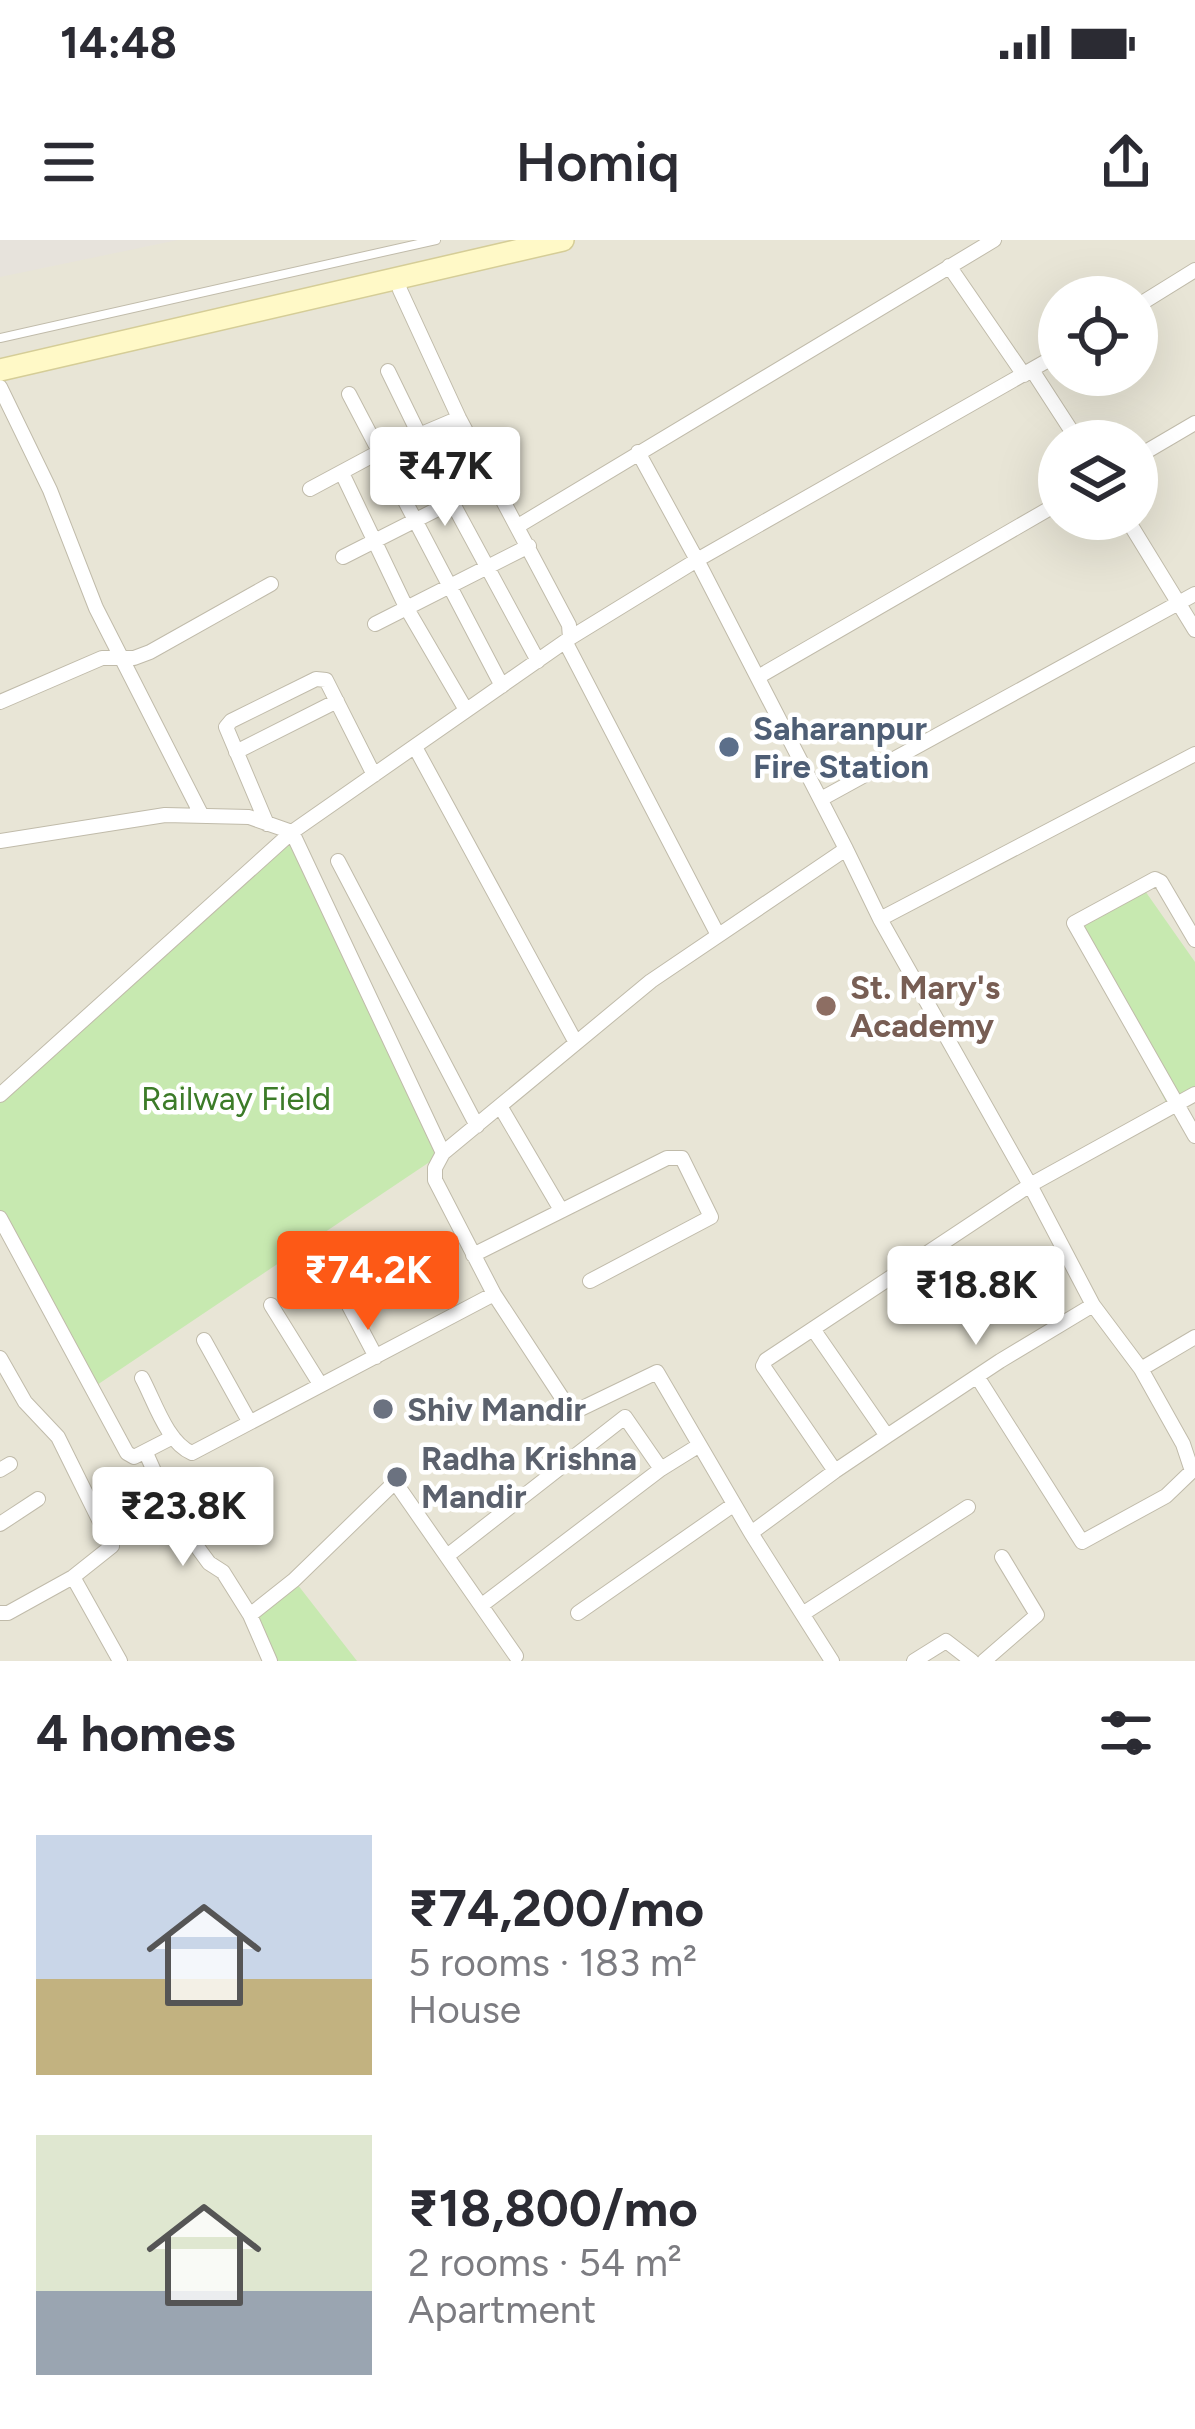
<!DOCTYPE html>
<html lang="en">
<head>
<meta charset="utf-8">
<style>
	:root { --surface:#fff; --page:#f2f2f3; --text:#2b2b33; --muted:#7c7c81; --accent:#fd5916 }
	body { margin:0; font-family:Figtree,sans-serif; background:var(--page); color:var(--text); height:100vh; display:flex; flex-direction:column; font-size:45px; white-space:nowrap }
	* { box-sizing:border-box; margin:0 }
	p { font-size:39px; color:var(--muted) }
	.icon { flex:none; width:66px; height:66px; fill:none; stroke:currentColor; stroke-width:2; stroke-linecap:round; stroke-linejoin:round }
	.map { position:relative; height:1421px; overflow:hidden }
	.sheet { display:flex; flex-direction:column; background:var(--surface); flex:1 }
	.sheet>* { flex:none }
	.buttons { position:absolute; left:1038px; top:36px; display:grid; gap:24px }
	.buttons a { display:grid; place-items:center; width:120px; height:120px; border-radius:50%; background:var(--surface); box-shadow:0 12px 48px #0002; font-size:60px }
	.price { position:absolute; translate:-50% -102px; padding:0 27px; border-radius:12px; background:#fff; color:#222; font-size:39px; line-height:78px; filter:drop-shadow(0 3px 6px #0008) }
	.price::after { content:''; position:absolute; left:50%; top:72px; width:36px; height:27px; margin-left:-18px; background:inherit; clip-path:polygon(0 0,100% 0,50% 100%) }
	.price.on { background:var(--accent); color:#fff }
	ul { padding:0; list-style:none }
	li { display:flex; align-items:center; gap:36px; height:300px; padding:0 36px }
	li span { display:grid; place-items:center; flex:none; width:336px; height:240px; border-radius:0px; color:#555 }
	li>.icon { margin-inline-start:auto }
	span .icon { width:144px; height:144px; fill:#fffc; stroke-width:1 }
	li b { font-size:51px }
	h2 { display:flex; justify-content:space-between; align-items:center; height:144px; padding:0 36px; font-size:51px }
	.status { display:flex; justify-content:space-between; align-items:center; height:84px; padding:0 60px; background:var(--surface); direction:ltr }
	.status svg { height:33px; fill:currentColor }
	header { display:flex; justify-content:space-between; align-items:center; height:156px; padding:0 36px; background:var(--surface); font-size:54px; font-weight:600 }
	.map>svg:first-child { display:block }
</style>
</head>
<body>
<div class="status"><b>14:48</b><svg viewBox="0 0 49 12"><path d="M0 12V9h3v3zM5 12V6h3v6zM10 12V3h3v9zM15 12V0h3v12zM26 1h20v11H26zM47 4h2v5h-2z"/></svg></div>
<header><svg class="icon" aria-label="menu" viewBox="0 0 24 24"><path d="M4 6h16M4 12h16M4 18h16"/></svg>Homiq<svg class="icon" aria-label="share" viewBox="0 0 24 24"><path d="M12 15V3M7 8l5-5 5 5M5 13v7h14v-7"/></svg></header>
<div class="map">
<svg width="1195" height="1421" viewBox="0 0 1195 1421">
	<rect width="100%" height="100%" fill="#f4f2e8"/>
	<path fill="#e8e5d6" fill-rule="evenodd" d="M0,0H1195V1421H0ZM1059,57H1137V135H1059ZM1059,201H1137V279H1059Z"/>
	<path fill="#e7e3dc" d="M0,0H178L0,37Z"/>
	<path fill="#c7e9b0" d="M292,592L443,913L91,1149L0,971V857Z
		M1143,648L1195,722V859L1172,874L1076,687Z
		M294,1340L357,1421H273L250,1375Z"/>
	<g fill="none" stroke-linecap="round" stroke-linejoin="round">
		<g stroke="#c0bbaa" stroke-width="10">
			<path id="lane" d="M0,98L436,0"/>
		</g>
		<g stroke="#c0bbaa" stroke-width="16">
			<path id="street" d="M949,26L1024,135
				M1137,66L1195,30
				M1032,130L1078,201
				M388,131L452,262L538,421
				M0,147L50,250L96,368L201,574
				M349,154L502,446
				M638,212L697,320L1059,114
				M1137,217L1195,183
				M342,233L406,367L466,470
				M310,249L379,212L459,178
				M1127,279L1195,390
				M518,286L994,0
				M343,317L493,241
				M375,384L529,306
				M566,403L718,695
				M758,437L1059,263
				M0,462L102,418H134L150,412L271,344
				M415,507L575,801
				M236,512L337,461
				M821,559L1195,354
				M267,584L226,487L231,481L316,439L326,440L374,535
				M0,601L165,575L249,577L292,592L443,913
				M846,609L880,679L1030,945L1093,1065L1141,1129L1195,1097
				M338,621L477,886
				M880,679L1195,514
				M1195,700L1161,642L1155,639L1074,683L1195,896
				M0,855L292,592L570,398L569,385L459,178L400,50L398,37
				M500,866L561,970
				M0,978L127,1213L134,1217L173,1197
				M473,1015L667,918H682L711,977L590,1041
				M328,1026L376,1117
				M494,1054L572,1173L657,1132L751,1293
				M271,1065L320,1144
				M813,1089L887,1196L835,1231L763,1126L766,1120L1030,945L1195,854
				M204,1100L249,1181
				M0,1118L25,1162L58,1197L112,1306L73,1337L8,1373H0
				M142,1138C154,1160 167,1203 192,1213L494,1054L435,940V928L443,913L651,741L846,609L697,320L570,398
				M978,1138L1082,1302L1166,1256L1192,1231L1183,1204L1141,1129
				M887,1196L1000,1121L1093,1065
				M146,1213L173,1274L209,1323L223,1332L250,1375L270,1421
				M0,1230L10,1224
				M0,1284L38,1259
				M447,1316L625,1177L661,1229
				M73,1337L120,1421
				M482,1365L661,1229L698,1206
				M578,1373L733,1265
				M804,1373L968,1267
				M250,1375L294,1340L395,1242L516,1416
				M832,1421L751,1293L835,1231
				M914,1421L946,1401L972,1421
				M984,1421L1037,1375L1002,1317"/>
		</g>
		<g stroke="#d5cd97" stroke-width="24">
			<path id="secondary" d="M0,130L563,0"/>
		</g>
		<use href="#lane" stroke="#fff" stroke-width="8"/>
		<use href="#street" stroke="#fff" stroke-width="14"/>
		<use href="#secondary" stroke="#fff9c7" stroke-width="21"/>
	</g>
	<circle fill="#5c6f8a" stroke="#fff" stroke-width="4.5" cx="729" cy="507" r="12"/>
	<circle fill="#8d6e63" stroke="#fff" stroke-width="4.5" cx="826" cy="766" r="12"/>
	<g fill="#6b7280" stroke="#fff" stroke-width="4.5">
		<circle cx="383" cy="1169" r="12"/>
		<circle cx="397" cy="1237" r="12"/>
	</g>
	<g text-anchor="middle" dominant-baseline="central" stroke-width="9" stroke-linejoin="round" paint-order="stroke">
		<g font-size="33" font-weight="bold" fill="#4e5e75" stroke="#fff" text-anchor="start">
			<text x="753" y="488">Saharanpur<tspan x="753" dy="38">Fire Station</tspan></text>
		</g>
		<g font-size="33" font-weight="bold" fill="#785e54" stroke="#fff" text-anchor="start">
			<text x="850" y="747">St. Mary's<tspan x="850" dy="38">Academy</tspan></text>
		</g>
		<g font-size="33" fill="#3c7b28" stroke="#fff">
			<text x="236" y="858">Railway Field</text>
		</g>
		<g font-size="33" font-weight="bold" fill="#5b616d" stroke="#fff" text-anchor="start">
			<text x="407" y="1169">Shiv Mandir</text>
			<text x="421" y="1218">Radha Krishna<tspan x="421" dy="38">Mandir</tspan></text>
		</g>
	</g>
</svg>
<div class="buttons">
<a><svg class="icon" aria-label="locate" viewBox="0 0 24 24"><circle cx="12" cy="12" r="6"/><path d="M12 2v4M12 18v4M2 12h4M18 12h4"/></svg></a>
<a><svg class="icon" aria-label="layers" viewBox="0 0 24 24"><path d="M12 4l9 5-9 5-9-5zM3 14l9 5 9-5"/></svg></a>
</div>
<b class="price" style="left:445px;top:289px">₹47K</b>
<b class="price on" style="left:368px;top:1093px">₹74.2K</b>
<b class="price" style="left:976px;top:1108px">₹18.8K</b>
<b class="price" style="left:183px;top:1329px">₹23.8K</b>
</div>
<section class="sheet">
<h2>4 homes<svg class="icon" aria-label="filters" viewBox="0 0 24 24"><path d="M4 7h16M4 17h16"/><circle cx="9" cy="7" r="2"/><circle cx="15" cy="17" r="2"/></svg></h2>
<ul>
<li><span style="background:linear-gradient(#c9d6e8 60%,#c2b280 0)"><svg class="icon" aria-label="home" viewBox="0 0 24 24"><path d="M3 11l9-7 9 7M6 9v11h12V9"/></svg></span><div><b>₹74,200/mo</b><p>5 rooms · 183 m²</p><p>House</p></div></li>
<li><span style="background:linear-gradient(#dfe7d0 65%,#9aa5b1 0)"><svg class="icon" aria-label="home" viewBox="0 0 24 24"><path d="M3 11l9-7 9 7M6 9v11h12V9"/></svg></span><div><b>₹18,800/mo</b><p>2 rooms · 54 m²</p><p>Apartment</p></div></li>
</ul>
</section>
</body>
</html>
